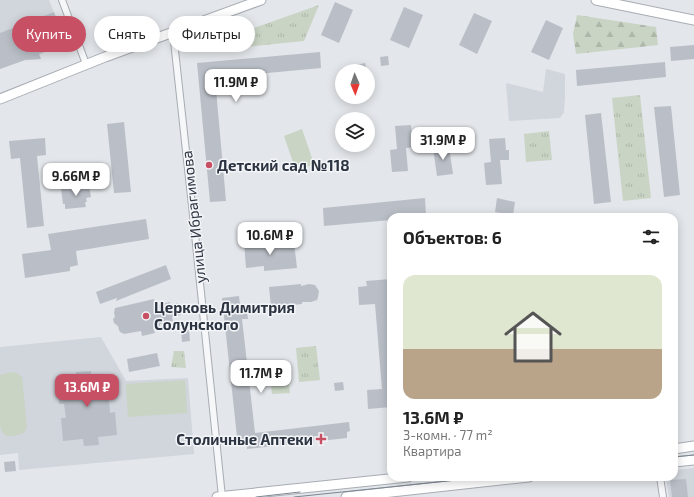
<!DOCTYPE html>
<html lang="ru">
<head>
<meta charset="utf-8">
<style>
	:root { --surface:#fff; --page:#f2f2f2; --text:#222; --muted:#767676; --accent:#c75065 }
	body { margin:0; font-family:"Exo 2",sans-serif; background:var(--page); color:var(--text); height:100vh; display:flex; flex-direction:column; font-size:15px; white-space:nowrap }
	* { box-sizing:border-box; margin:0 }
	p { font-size:13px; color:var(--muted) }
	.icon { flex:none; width:22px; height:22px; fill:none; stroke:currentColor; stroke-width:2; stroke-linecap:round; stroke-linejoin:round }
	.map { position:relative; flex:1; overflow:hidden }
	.drawer { position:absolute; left:387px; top:213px; width:291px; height:268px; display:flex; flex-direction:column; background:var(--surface); border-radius:12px; box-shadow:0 2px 10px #0003 }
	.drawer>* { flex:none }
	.top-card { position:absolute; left:12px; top:16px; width:315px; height:36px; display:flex; gap:8px }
	.needle { width:26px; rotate:178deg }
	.buttons { position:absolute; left:335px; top:64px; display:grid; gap:8px }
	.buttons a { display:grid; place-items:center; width:40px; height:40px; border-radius:50%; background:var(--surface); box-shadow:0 2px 10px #0003; font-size:20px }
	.price { position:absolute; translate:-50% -34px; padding:0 9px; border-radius:8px; background:#fff; color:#222; font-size:13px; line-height:26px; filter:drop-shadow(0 1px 2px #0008) }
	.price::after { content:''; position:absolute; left:50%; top:24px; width:12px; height:9px; margin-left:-6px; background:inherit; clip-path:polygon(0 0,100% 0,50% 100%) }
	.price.current { background:var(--accent); color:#fff }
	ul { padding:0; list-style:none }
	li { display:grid; align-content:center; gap:8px; height:212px; padding:0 16px }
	li span { display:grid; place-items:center; height:124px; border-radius:12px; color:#555 }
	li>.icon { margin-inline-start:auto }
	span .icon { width:72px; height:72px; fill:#fffc; stroke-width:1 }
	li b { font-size:17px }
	h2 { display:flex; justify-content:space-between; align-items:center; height:48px; padding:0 16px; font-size:17px }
	.tag { padding:0 14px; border-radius:18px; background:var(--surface); box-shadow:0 2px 10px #0003; font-size:14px; line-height:36px }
	.tag.current { background:var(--accent); color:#fff }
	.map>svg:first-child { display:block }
</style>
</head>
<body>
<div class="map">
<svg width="694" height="497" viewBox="0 0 694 497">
	<defs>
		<pattern id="forest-firs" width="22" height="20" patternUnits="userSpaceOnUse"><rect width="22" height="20" fill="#c9d4c5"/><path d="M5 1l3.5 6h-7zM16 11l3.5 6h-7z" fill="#adb7aa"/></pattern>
		<pattern id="park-tufts" width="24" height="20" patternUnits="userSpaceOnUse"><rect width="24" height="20" fill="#c9d4c5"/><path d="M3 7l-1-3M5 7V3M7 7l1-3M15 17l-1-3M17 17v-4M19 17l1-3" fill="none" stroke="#adb7aa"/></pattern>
	</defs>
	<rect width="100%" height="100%" fill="#e3e6ea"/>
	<path fill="#d1d5dc" d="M0,0H49L66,44L39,54L41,59L25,60L0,69Z
		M546,69L565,74V96L564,112L560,118L509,121L506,83L543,92Z
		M101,337L126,381L188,378L194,454L19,470L18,453L0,455V347Z
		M694,468V497H669L666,477H674V470Z"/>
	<path fill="#c9d4c5" d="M302,129L314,164L296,171L284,136Z
		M287,366L290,393L272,394L269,368Z
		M11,372L17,373L22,377L27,427L24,433L14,436H6L1,430L0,424V375Z
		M185,380L187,413L128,417L126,384Z"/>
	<path fill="url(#forest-firs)" d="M577,15L656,27L658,45L576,54L573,34Z"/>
	<path fill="url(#park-tufts)" d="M319,5L304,41L196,52L197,48Z
		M640,95L651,198L623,201L612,98Z
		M549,131L552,160L526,162L524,134Z
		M316,346L320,380L299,382L296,348Z
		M174,351H184L186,368L171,367Z"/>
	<path fill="#babfc7" d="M335,2L353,10L339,43L321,35Z
		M404,7L423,15L409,48L390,40Z
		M54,12L66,44L39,54L41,59L25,60L0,69V33Z
		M474,13L492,21L477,54L459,45Z
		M546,20L563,28L549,60L531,52Z
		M694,45V59L671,61L670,47Z
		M320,52L321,68L215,78L226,201L210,202L197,63Z
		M388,56L389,65L381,66L380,57Z
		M665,62L666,77L577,86L576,70Z
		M365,63L367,71H342V68Z
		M671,106L680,195L664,197L654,107Z
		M601,113L611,202L594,204L585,115Z
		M124,122L131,192L114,193L107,124Z
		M411,125L412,137H415V147L406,148L408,171L392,172L390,150L397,149L395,126Z
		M45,138L46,155L37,156L44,226L27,228L20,158L11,159L9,141Z
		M505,138L506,150H509V160H500L502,184L486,185L484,163L491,162L489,139Z
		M449,147L453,174L437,176L433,148Z
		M89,186L91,197L86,198L87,202H85L86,207L65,209V204H63L61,189Z
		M425,198L426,216L391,217V220L324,226L323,208Z
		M497,198L515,202L513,215L495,212Z
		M146,219L149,239L76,251L78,265L70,267V271L25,278L22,254L51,250L48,234Z
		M261,241V245L294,242L297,268L264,271V266L246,268L244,242Z
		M166,265L171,279L116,301L117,298L100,304L96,292Z
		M391,279V407L368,409L367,390L382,389L375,304L359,305L358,287L367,286L366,281Z
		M301,284V286L309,284L315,285L319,291L318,297L317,300L311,302H302V304L271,307L269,287Z
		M239,296L241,313L247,312L248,319H242L255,433L349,422L350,431L347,432V438L247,449V445L238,446L222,298Z
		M154,299L155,306L170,302V305L178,303L181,315L172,317L173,321L160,324V326L153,328L155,333L142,336L141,331L124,334L120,332L119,330L118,326L114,323L113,319L115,317L114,313L115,308Z
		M189,329L190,341L182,342L181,330Z
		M157,353L160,366L129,372L127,359Z
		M91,371V378L111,376L113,398L109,399L110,413L115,412L117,435L98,437L99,445L84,446L83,439L63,441L61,418H66L64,404H59L57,381L76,379V372Z
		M343,382L344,390L335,391L334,383Z
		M15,461L16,471L5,472L4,462Z
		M686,479L688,497H672L670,480Z"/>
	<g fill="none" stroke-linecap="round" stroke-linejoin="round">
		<g stroke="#a8adb4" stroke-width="8">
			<path id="street" d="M62,0L86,64
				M173,32L193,215L222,497
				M660,477L663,497"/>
		</g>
		<g stroke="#a8adb4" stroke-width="11">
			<path id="secondary" d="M596,0L694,20
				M0,99L105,57L261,0
				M674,449L694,446
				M674,462L694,460
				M217,497L408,477
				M346,497L529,477"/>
		</g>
		<use href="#street" stroke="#f5f7f9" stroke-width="6"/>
		<use href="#secondary" stroke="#fff" stroke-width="9"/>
		<path stroke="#7d8693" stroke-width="1" d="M674,457L694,455
			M256,497L300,492
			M294,497L486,477"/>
	</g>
	<g fill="#c75065" stroke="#f3f5f8" stroke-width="1.5">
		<circle cx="209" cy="165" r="4"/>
		<circle cx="146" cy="316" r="4"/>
		<path d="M319 433h4v4h4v4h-4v4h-4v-4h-4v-4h4z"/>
	</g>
	<g text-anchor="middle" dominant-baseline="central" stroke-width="3" stroke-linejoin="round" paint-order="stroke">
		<g font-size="15" font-weight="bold" fill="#2c3441" stroke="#f3f5f8" text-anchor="start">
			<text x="217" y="165">Детский сад №118</text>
			<text x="154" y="307">Церковь Димитрия<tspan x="154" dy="17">Солунского</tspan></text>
			<text x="313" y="439" text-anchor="end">Столичные Аптеки</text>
		</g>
		<g font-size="15" fill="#2c3441" stroke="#f3f5f8">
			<text transform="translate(193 217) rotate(-96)">улица Ибрагимова</text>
		</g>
	</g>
</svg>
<div class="buttons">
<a><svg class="needle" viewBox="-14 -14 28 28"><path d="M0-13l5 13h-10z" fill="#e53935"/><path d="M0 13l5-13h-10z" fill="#767676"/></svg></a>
<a><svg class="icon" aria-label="layers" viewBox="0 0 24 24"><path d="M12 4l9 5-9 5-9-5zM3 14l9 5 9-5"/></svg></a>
</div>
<b class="price" style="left:236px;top:103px">11.9M ₽</b>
<b class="price" style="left:443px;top:161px">31.9M ₽</b>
<b class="price" style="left:76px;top:197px">9.66M ₽</b>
<b class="price" style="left:270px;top:256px">10.6M ₽</b>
<b class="price" style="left:261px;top:394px">11.7M ₽</b>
<b class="price current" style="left:87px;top:408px">13.6M ₽</b>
<div class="top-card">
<a class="tag current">Купить</a>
<a class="tag">Снять</a>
<a class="tag">Фильтры</a>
</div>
<section class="drawer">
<h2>Объектов: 6<svg class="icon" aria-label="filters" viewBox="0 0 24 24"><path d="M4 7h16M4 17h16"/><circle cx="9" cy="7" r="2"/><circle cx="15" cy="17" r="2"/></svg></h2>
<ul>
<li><span style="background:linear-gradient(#dfe7d0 60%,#b9a48a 0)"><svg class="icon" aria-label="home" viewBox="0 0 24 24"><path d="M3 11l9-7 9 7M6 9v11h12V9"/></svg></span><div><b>13.6M ₽</b><p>3-комн. · 77 m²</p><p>Квартира</p></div></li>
</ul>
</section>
</div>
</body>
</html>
